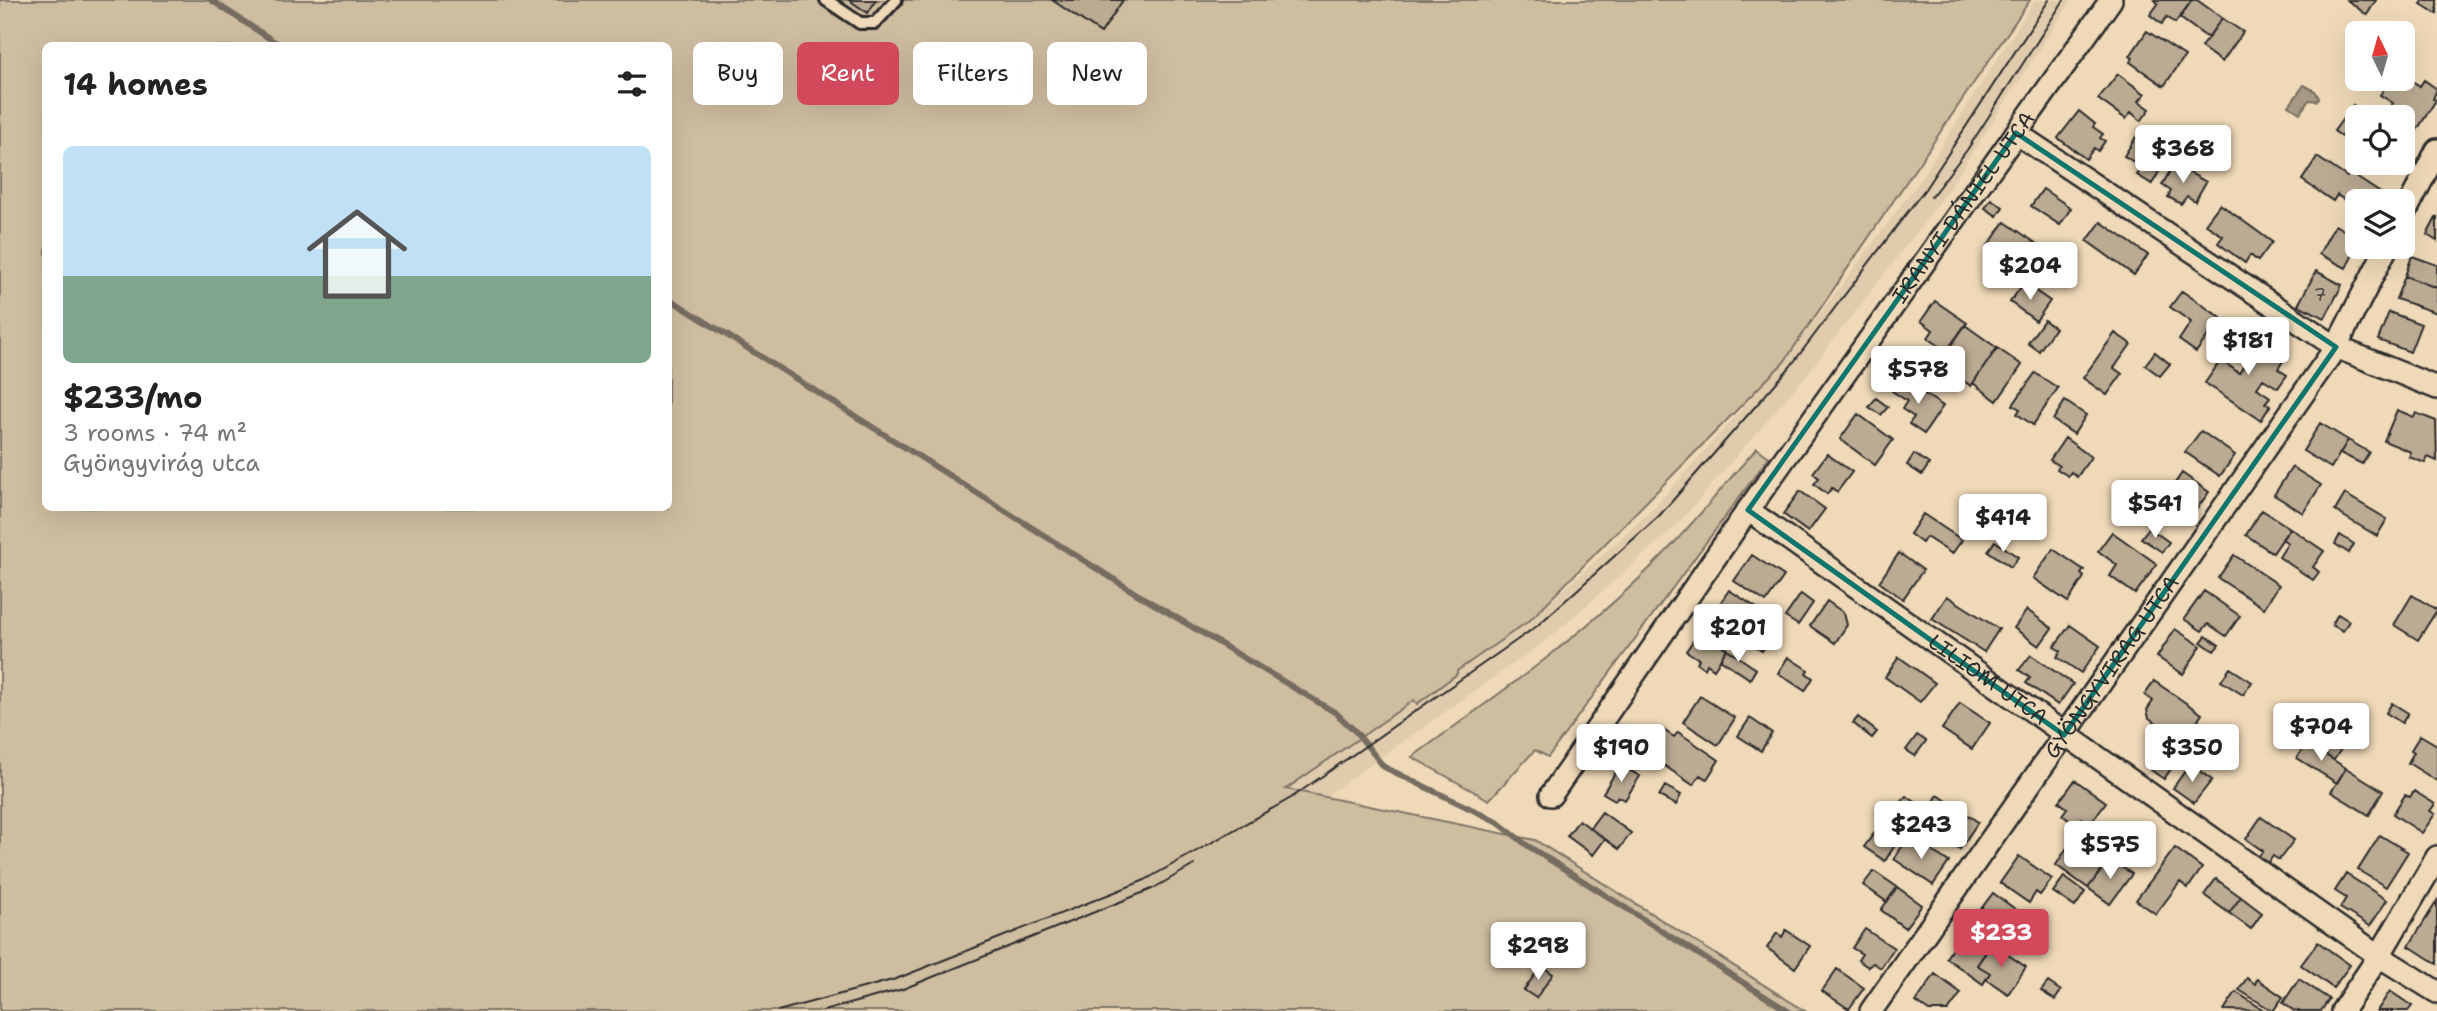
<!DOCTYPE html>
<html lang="en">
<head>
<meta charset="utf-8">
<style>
	:root { --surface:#fff; --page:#f6f6f6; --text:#222; --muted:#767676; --line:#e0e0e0; --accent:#d1495b }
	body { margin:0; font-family:"Shantell Sans",sans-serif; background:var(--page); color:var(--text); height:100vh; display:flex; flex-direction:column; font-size:26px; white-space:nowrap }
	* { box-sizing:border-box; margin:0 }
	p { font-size:23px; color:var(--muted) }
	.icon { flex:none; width:38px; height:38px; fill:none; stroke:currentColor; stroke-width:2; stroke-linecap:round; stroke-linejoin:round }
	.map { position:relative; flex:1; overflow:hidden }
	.sheet { position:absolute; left:42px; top:42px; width:630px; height:469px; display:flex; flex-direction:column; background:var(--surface); border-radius:10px; box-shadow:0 7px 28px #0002 }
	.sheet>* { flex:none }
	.top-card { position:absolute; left:693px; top:42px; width:665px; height:63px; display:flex; gap:14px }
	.needle { width:46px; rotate:355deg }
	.buttons { position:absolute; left:2345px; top:21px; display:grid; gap:14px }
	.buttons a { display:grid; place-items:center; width:70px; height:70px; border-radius:10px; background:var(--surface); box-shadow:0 7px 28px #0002; font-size:35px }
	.price { position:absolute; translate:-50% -60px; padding:0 16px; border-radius:7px; background:#fff; color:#222; font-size:23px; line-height:46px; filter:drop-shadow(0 2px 4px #0008) }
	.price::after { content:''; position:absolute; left:50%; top:42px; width:21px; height:16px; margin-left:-10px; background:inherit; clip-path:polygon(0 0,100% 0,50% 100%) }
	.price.active { background:var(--accent); color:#fff }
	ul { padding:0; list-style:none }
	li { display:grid; align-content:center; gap:14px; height:371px; padding:0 21px }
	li+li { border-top:2px solid var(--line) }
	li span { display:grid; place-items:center; height:217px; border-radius:10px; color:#555 }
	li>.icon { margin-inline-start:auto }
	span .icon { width:126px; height:126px; fill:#fffc; stroke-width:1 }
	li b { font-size:30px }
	h2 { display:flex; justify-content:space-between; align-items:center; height:84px; padding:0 21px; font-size:30px }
	.chip { padding:0 24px; border-radius:10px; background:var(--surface); box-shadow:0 7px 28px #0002; font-size:24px; line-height:63px }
	.chip.active { background:var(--accent); color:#fff }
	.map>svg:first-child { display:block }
</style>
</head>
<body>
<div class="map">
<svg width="2437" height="1011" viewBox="0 0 2437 1011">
	<rect width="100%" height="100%" fill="#efd9b8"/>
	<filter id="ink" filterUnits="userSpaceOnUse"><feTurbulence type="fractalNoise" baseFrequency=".0143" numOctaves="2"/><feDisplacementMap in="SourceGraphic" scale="14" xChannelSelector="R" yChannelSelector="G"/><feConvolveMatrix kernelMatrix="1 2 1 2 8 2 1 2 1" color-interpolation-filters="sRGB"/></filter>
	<g filter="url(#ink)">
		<path fill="#e0cbad" d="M2035,0H2072L1942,199L1804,378L1676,526L1552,636L1302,813L725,1011L1285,790L1530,620L1651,511L1784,362L1917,184Z"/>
		<path fill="#cfbda0" stroke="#7d7466" stroke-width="2" fill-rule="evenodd" d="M0,0H2030L1784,362L1530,620L1457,671V674L1417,704L1414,700L1286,789L1535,840L1805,1011H0ZM46,46H668V508H46Z
			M1757,448L1769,457L1548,757L1535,750L1489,800L1412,757C1494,698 1578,639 1650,568C1688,531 1721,488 1757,448Z"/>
		<path fill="#a79984" stroke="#756d60" stroke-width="2" d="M2304,85L2315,91L2319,98L2316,101L2309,100L2300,113L2289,106Z"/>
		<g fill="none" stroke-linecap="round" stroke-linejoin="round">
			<path stroke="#756d60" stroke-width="6" d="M211,0L281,46
				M668,298L1137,594L1336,713L1356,732L1384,767L1496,821L1528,846L1788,1011"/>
		</g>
		<path fill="#bcab93" stroke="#2b2b2b" stroke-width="2" d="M849,0H876L868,13Z
			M1052,0H1123L1101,33Z
			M2155,0H2192L2175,23L2167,17L2162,24L2150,15L2158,4Z
			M2192,0H2197L2222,18L2208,38L2180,18Z
			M2347,0H2376L2367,15Z
			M2424,0H2437V14L2421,4Z
			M2222,18L2243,32L2222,62L2201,47Z
			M2147,31L2185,56L2164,86L2130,62L2133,58L2130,56Z
			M2118,74L2145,94L2139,101L2150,109L2141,121L2131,112L2126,119L2098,99Z
			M2403,75L2420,86L2424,80L2437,89L2433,99L2436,100L2417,130L2403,121V117L2394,116L2396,113L2389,109L2393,103L2380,95L2390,79H2403Z
			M2353,105L2370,117H2357V148L2334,131Z
			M2079,111L2095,124L2093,127L2103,134L2100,138L2105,141L2098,151L2094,148L2086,159L2058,138Z
			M2136,137L2168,156L2152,184L2137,175L2142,167L2124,156Z
			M2403,140L2412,147L2403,160Z
			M2317,157L2347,177L2350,173L2382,194L2377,201H2357V209L2337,195L2333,201L2302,180Z
			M2378,163H2401L2393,173Z
			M2174,164L2206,182L2195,201L2187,196L2181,204L2168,197L2171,191L2162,185Z
			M2043,189L2071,208L2060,225L2031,206Z
			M1991,199L2003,207L1997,216L1985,208Z
			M2220,204L2272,242L2258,261L2250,255L2245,263L2218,243L2223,236L2205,224Z
			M2437,216V241L2427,235Z
			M2005,222L2037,244L2019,270L1987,247Z
			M2101,222L2148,255L2134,275L2087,241Z
			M2335,225L2357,238V247L2346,268L2319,254Z
			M2412,256L2437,265V288L2405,276Z
			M2316,271L2342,285L2325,318L2298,305Z
			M2405,276L2437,288V313L2396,299Z
			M2024,283L2050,301L2036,321L2010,302Z
			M2182,291L2221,318L2196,352L2179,340L2191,322L2170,307Z
			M1935,301L1967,323L1938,363L1930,357L1938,345L1928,338L1933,330L1921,321Z
			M2389,312L2421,324L2410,352L2378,340Z
			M2044,320L2055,328L2039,351L2028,343Z
			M1965,325L1997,348L1971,386L1938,363Z
			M2115,333L2131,344L2114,368L2122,374L2107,395L2083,378Z
			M2238,338L2249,345L2254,339L2284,359L2278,369L2287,375L2278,388L2263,379L2257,388L2270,397L2265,403L2270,406L2261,420L2205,383L2221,360L2239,373L2245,364L2228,353Z
			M1997,348L2022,365L1997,401L1973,383Z
			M2155,352L2170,364L2160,376L2145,365Z
			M2035,373L2058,388L2033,425L2017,414L2020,409L2013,405Z
			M1900,378L1943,406L1924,434L1909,424L1914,417L1902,409L1907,401L1892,391Z
			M1876,398L1888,407L1881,415L1869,407Z
			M2065,401L2086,415L2074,434L2053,420Z
			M2397,410L2414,417L2416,413L2436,421L2437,461L2428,457L2425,463L2409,457L2411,452L2384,441Z
			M1858,414L1893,440L1875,465L1840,439Z
			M2320,423L2348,440L2331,468L2303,451Z
			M2201,431L2235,455L2220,476L2185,452Z
			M2065,438L2091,457L2077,477L2071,472L2068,476L2057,469L2059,466L2050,460Z
			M2348,440L2369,452L2362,464L2340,453Z
			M1827,454L1852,472L1837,492L1832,488L1827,494L1814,484L1819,478L1813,473Z
			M1914,454L1929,464L1922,475L1907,465Z
			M2292,467L2321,485L2303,513L2274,495Z
			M2182,473L2209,492L2194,513L2167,495Z
			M1800,491L1825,509L1808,532L1783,514Z
			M2345,494L2387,519L2377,536L2335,511Z
			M2262,510L2290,528L2273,553L2246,535Z
			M1923,514L1962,540L1952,554L1926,537L1922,543L1910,534Z
			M2149,528L2169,542L2162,552L2141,538Z
			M2290,528L2324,551L2313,567L2319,572L2313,580L2279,557L2288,543L2282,539Z
			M2112,532L2157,564L2135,594L2110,576L2117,565L2098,551Z
			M2340,535L2354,544L2349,553L2335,544Z
			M1995,541L2018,557L2011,567L1988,551Z
			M2053,549L2084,570L2081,574L2084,577L2068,602L2033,578Z
			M1899,553L1923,570L1903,599L1879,582Z
			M1752,555L1784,576L1766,602L1734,581Z
			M2234,555L2279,585L2264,608L2218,578Z
			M1729,590L1780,623L1762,651L1735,633L1739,628L1714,612Z
			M2204,591L2240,616L2226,636L2208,624L2202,631L2184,619Z
			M1801,594L1813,603L1798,625L1785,617Z
			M2412,595L2437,610L2418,640L2394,625Z
			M1947,596L1999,629L1984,652L1932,619Z
			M1827,601L1844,613L1847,625L1835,643L1810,626Z
			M2027,610L2052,628L2039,646L2014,628Z
			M2338,614L2349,621L2343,631L2332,625Z
			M2070,625L2100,646L2081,673L2057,657L2061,651L2054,647Z
			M2175,629L2201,646L2183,674L2157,657Z
			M1700,631L1727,649L1714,669L1707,664L1705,669L1697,663L1699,659L1686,651Z
			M2206,636L2219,645L2214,651L2201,642Z
			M1727,649L1756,669L1750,679L1720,659Z
			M2031,655L2073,684L2058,705L2026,683L2030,678L2019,670Z
			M1788,657L1808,670L1806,673L1813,678L1805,691L1778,673Z
			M1899,657L1935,683L1920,702L1885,677Z
			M2230,668L2252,682L2243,695L2221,681Z
			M2154,681L2202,714L2180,747L2172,741L2176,736L2149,718L2147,710L2153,701L2145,695Z
			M1700,696L1735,718L1718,745L1683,722Z
			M1960,703L1990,723L1972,749L1942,729Z
			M2392,703L2408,713L2402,723L2386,713Z
			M1858,717L1877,732L1872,738L1853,723Z
			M1750,718L1772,733L1761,751L1738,736Z
			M2318,723L2330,731L2318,751L2306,743Z
			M1621,725L1637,736L1627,752L1610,741Z
			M1662,729L1674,737L1678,732L1719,760L1707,779L1700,775L1693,785L1656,760L1663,749L1653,742Z
			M2334,734L2346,741L2334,760L2322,753Z
			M1917,735L1926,741L1915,756L1906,750Z
			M2420,735L2437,745V781L2408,763L2414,752L2411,750Z
			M2198,739L2209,746L2201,759L2190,751Z
			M2306,743L2346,768L2337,783L2297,758Z
			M2168,746L2181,754L2164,779L2151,770Z
			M2190,764L2212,780L2194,803L2173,788Z
			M1620,765L1640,776L1625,800L1618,796L1615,800L1603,793Z
			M2346,768L2383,791L2369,815L2331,792Z
			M2075,780L2106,802L2090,824L2081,818L2076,825L2062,815L2067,808L2059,802Z
			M1665,786L1681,795L1676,805L1659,796Z
			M2414,791L2435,804L2430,811L2435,814L2422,833L2393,814L2405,795L2410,797Z
			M1938,795L1978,822L1960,849L1940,836L1949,822L1929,809Z
			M1906,796L1917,803L1914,807L1928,817L1920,829L1895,811Z
			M1602,812L1631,833L1619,849L1590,828Z
			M2261,817L2294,840L2279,860L2273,856L2267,864L2258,857L2263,851L2246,839Z
			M1579,820L1605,839L1593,855L1567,836Z
			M1875,832L1895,845L1885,861L1864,847Z
			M2380,835L2408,852L2386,887L2358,870Z
			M1909,836L1949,862L1933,885L1894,859Z
			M2090,845L2110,859L2088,888L2056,865L2067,848L2081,858Z
			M2175,848L2202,868L2188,888L2180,882L2156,914L2136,900Z
			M2019,856L2052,879L2040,895L2036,892L2029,903L2000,883Z
			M2110,859L2132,874L2110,904L2088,888Z
			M1874,871L1897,887L1887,902L1863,885Z
			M2346,874L2387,900L2370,926L2340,908L2346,898L2335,891Z
			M2064,877L2085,892L2075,907L2053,892Z
			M2216,879L2241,897L2229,913L2204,895Z
			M1897,887L1922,905L1905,928L1881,910Z
			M1993,893L2022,914L2004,939L1975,917Z
			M2241,897L2262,913L2251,929L2229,913Z
			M2437,901V964L2409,946Z
			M1865,929L1894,948L1881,968L1873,963L1868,967L1858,960L1862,954L1852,948Z
			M1786,930L1810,946L1795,968L1767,948L1777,933L1782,937Z
			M1963,932L1988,949L1977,965L1990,973L1983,984L1946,958Z
			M2318,942L2350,965L2333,988L2301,965Z
			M1992,944L2026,967L2008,994L1986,979L1990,973L1977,965Z
			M1541,966L1553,974L1536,998L1524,990Z
			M1837,969L1864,988L1849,1009L1822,991Z
			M1935,974L1961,993L1948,1011H1929L1916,1002Z
			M2247,978L2255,984L2257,979L2283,997L2273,1011L2239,990Z
			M2299,979L2329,999L2321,1011H2294L2283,1003Z
			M2048,982L2061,991L2055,1000L2041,991Z
			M2390,991L2412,1006L2408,1011H2377Z
			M2236,992L2265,1011L2224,1010Z"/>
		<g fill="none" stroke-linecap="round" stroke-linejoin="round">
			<g stroke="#2b2b2b" stroke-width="16">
				<path id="lane" d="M826,0L860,23H875L896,0"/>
			</g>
			<g stroke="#2b2b2b" stroke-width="26">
				<g id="street">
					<path d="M2016,133L2336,347L2437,388"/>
					<path d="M2403,217L2437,150"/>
					<path id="s1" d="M1748,510L2379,956L2437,992"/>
					<path id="s2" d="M1551,795L1748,510L2111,0"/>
					<path id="s3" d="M1871,1011L2336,347L2387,247"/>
					<path d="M2342,1011L2379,956L2437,857"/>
				</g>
			</g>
			<use href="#lane" stroke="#efd9b8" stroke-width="10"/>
			<use href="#street" stroke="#efd9b8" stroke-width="21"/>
			<path stroke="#2b2b2b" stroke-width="2" d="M1931,197L1967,150L2064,0
				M778,1011L896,979L1145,880L1291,798L1537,626L1659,516L1790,367L1925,189L2049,0
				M823,1011L903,989L1152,889L1194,865"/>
		</g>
	</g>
	<path fill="none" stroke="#0f766e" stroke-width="5" stroke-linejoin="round" d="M2016,133L2336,347L2064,735L1748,510Z"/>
	<g text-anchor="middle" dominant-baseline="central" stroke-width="6" stroke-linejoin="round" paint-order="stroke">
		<g font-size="18" fill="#4f4b45">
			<text x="2320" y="295">7</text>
		</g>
		<g font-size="21" fill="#2b2b2b" stroke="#efd9b8">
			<text stroke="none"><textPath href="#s2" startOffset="718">IRÁNYI DÁNIEL UTCA</textPath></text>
			<text stroke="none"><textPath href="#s3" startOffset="420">GYÖNGYVIRÁG UTCA</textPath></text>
			<text stroke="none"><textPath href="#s1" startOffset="294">LILIOM UTCA</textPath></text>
		</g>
	</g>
</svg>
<div class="buttons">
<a><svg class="needle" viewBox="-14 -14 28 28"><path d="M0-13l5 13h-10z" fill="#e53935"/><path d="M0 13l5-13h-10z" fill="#767676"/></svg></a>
<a><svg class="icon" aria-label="locate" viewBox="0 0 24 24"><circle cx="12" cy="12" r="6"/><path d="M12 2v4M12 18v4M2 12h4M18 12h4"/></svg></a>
<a><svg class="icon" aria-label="layers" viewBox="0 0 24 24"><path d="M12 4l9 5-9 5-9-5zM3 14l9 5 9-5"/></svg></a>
</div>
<b class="price" style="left:2183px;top:185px">$368</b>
<b class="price" style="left:2030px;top:302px">$204</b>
<b class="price" style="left:2248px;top:377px">$181</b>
<b class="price" style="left:1918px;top:406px">$578</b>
<b class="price" style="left:2155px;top:540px">$541</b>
<b class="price" style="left:2003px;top:554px">$414</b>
<b class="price" style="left:1738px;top:664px">$201</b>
<b class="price" style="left:2321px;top:763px">$704</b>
<b class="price" style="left:1621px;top:784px">$190</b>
<b class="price" style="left:2192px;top:784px">$350</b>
<b class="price" style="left:1921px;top:861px">$243</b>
<b class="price" style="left:2110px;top:881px">$575</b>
<b class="price active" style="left:2001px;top:969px">$233</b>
<b class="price" style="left:1538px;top:982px">$298</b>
<div class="top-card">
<a class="chip">Buy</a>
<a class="chip active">Rent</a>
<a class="chip">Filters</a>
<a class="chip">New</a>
</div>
<section class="sheet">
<h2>14 homes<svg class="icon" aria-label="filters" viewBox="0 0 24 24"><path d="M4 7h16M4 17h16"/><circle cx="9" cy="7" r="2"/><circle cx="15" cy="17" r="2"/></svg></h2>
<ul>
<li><span style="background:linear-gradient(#bfe0f5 60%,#7fa58c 0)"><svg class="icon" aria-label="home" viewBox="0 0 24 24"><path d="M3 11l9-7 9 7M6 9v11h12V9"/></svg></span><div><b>$233/mo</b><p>3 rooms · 74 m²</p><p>Gyöngyvirág utca</p></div></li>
</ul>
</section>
</div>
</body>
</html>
